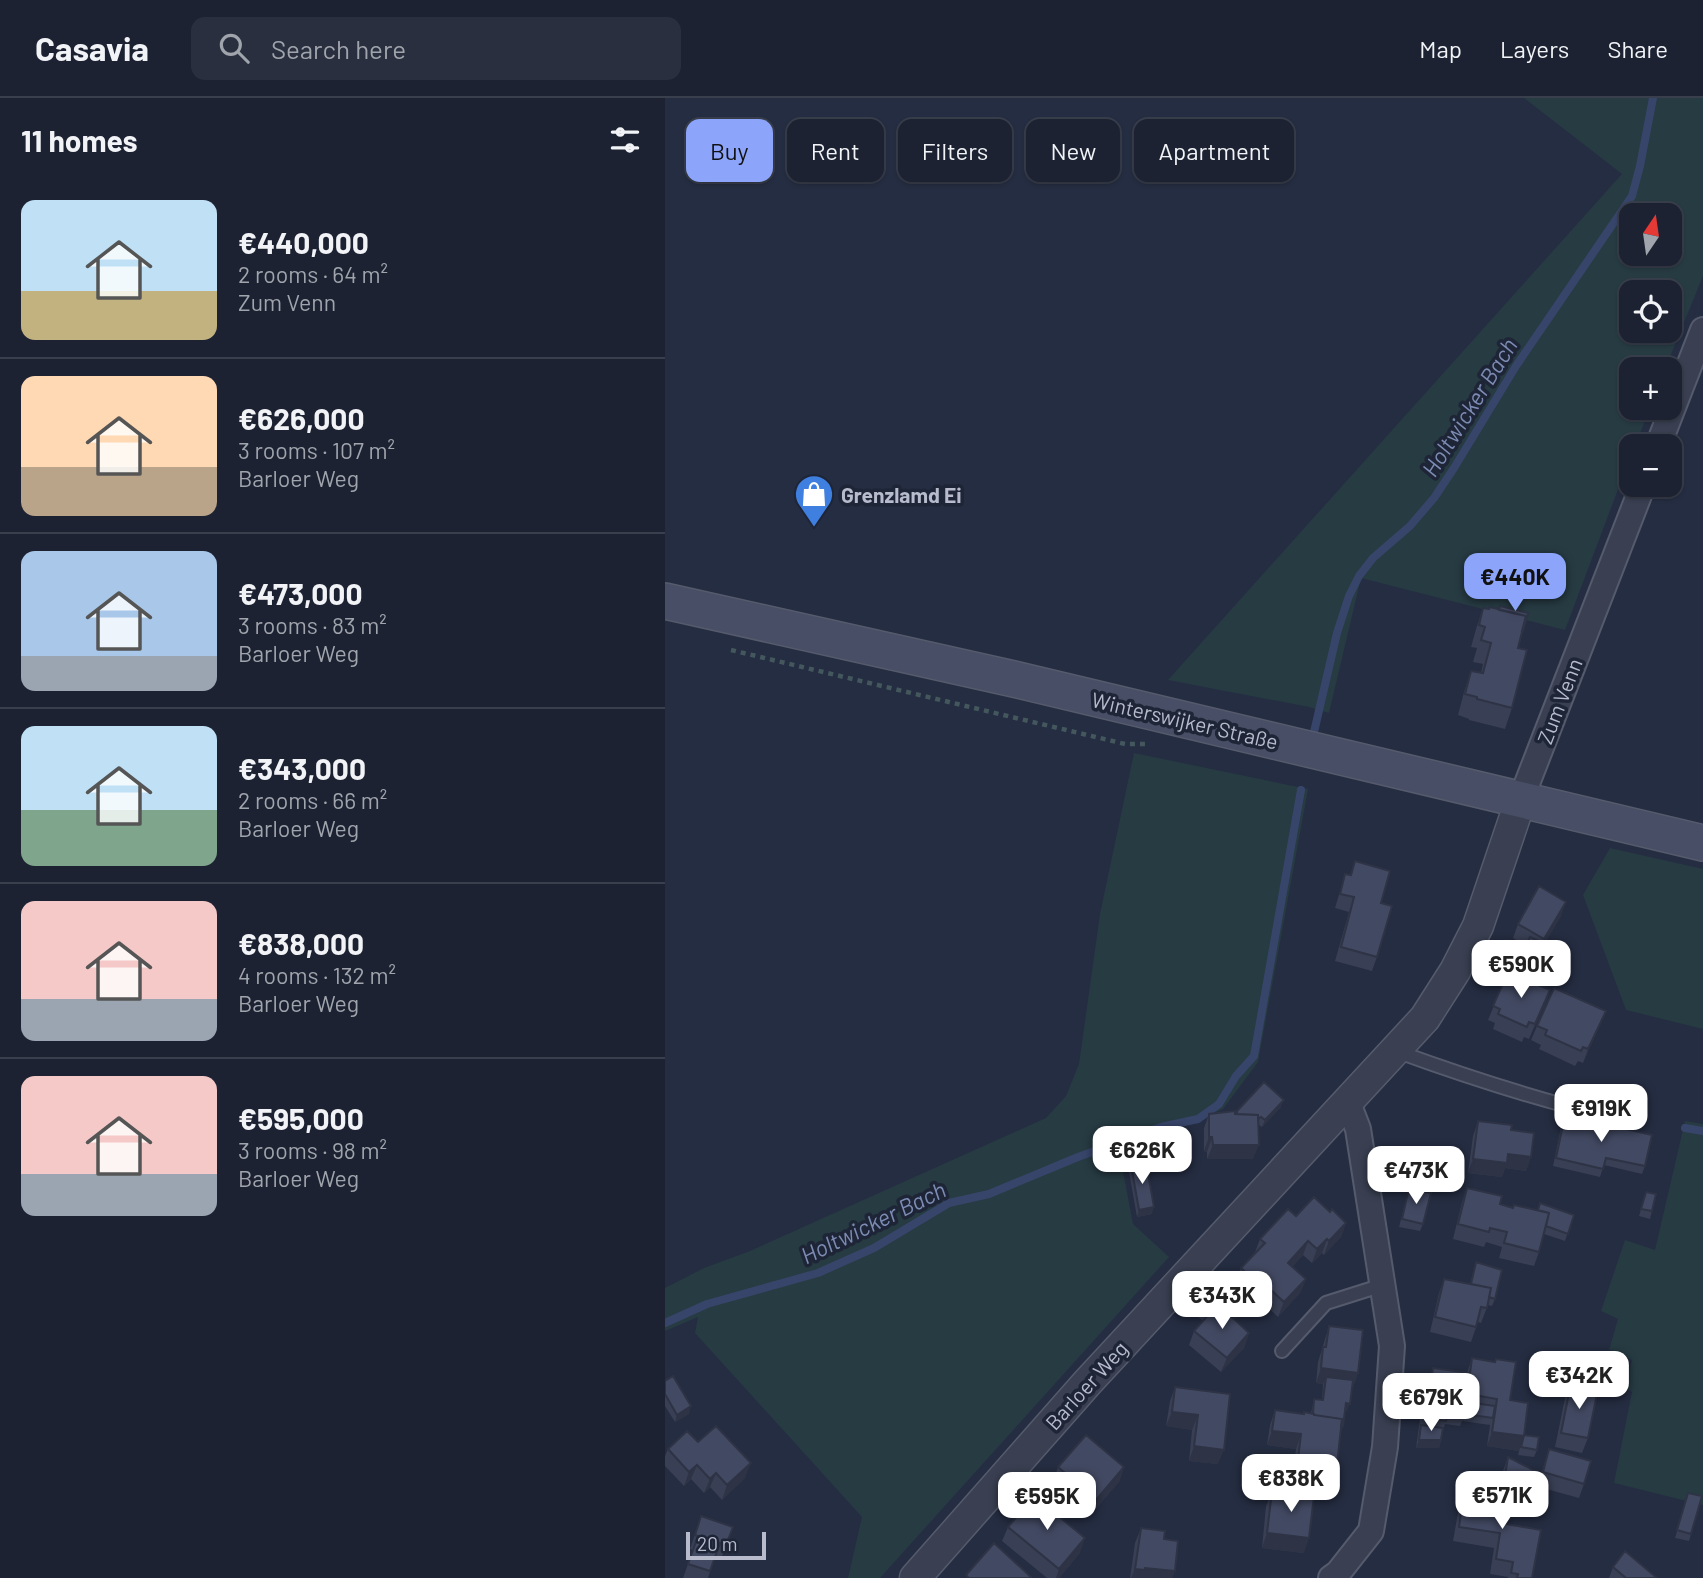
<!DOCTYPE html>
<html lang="en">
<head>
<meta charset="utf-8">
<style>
	:root { --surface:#1c2232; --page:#292f3e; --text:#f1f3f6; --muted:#a0a4ac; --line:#3a3f4d; --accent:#8ca5fb }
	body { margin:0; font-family:Barlow,sans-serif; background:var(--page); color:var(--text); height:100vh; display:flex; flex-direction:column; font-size:26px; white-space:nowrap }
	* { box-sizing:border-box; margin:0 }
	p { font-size:23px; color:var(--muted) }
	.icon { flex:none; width:38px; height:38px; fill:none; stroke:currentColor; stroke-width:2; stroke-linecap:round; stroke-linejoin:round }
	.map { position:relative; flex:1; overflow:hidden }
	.details { display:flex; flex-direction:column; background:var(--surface); width:665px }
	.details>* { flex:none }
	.hud { position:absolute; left:21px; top:21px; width:665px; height:63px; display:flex; gap:14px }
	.needle { width:46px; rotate:13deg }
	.buttons { position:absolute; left:954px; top:105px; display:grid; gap:14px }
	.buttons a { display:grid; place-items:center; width:63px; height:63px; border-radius:14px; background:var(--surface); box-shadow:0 2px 5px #0004,0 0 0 2px var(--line); font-size:35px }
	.scale { position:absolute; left:21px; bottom:18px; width:80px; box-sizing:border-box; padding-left:7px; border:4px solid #b7bbcc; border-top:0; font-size:19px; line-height:24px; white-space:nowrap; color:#b7bbcc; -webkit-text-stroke:5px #1e2537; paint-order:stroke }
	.price { position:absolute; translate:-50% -60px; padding:0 16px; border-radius:14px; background:#fff; color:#222; font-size:23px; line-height:46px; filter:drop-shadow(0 2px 4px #0008) }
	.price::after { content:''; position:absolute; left:50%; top:42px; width:21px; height:16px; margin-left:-10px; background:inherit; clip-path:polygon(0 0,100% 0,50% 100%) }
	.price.selected { background:var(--accent); color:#111 }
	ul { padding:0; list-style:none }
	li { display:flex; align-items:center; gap:21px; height:175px; padding:0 21px }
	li+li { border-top:2px solid var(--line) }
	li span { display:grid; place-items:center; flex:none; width:196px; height:140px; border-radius:14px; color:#555 }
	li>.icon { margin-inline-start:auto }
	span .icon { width:84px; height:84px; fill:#fffc; stroke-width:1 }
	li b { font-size:30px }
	h2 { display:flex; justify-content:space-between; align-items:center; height:84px; padding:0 21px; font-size:30px }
	.tag { padding:0 24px; border-radius:14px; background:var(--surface); box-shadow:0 2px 5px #0004,0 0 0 2px var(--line); font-size:24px; line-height:63px }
	.tag.selected { background:var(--accent); color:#111 }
	header { display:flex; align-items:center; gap:42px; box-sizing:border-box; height:98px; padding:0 35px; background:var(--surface); border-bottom:2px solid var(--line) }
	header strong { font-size:33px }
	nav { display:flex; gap:38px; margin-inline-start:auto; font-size:24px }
	.search { width:490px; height:63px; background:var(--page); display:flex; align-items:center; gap:18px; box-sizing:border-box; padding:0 24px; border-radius:14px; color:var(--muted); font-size:26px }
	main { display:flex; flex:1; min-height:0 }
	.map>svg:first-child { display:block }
</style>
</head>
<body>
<header>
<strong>Casavia</strong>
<div class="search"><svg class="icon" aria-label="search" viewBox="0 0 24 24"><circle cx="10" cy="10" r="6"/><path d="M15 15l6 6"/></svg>Search here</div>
<nav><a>Map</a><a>Layers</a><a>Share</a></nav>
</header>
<main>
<section class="details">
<h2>11 homes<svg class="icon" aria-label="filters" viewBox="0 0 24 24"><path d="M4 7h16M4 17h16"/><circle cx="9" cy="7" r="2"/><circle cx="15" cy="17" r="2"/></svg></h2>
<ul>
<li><span style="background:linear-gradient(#bfe0f5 65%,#c2b280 0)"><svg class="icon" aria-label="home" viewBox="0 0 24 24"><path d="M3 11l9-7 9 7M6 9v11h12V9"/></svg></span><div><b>€440,000</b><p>2 rooms · 64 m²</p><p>Zum Venn</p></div></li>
<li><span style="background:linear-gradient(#ffd9b3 65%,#b9a48a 0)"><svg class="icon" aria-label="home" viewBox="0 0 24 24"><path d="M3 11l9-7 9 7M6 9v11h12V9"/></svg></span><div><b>€626,000</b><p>3 rooms · 107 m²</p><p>Barloer Weg</p></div></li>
<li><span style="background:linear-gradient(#a9c7e8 75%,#9aa5b1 0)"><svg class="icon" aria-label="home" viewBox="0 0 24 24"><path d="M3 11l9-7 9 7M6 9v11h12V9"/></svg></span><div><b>€473,000</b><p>3 rooms · 83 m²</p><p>Barloer Weg</p></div></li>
<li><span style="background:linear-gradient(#bfe0f5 60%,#7fa58c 0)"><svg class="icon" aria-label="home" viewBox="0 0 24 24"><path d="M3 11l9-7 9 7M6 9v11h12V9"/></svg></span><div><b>€343,000</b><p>2 rooms · 66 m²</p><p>Barloer Weg</p></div></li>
<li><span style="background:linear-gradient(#f6c9c9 70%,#9aa5b1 0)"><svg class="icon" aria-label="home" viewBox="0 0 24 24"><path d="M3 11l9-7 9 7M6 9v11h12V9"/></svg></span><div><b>€838,000</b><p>4 rooms · 132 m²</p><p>Barloer Weg</p></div></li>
<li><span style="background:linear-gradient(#f6c9c9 70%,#9aa5b1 0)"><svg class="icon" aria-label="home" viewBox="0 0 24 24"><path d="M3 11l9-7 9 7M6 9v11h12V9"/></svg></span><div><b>€595,000</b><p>3 rooms · 98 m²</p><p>Barloer Weg</p></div></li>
</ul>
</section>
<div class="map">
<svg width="1038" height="1480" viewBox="0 0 1038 1480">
	<rect width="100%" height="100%" fill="#252d42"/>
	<path fill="#273b43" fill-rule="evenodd" d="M859,0H1038V178L1000,271H966V310H985L970,348H966V357L900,532L696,480L664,615L644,609L503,582L957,76ZM966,117H1004V156H966ZM966,194H1004V233H966Z
		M469,655L643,691L593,964L558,1011L526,1026L487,1036L454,1052L468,1126L504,1159L215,1480H183L197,1419L30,1235L33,1219L0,1233V1190L39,1170L85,1153L381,1020L401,998L414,966L435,816Z
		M945,750L1038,771V931L961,912L918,797Z
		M1020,1023L1038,1026V1407L949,1385L967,1294L960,1290L967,1262L944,1252L953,1221L936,1213L960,1142L990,1152Z"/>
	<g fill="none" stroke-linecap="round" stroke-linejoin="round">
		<path stroke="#38456a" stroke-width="8" d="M649,634L672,535L684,498L694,478L708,460L745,428L769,400L789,370L851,268L967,98L975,68L988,0
			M1020,1030L1038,1033
			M0,1225L42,1206L153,1175L209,1150L284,1105L324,1096L413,1059L496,1029L533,1021L554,1006L571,978L589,958L636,692"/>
		<g stroke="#555b6c" stroke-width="16">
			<path id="service" d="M731,953C802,979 874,1002 948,1020
				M617,1253L661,1205L718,1187"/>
		</g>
		<g stroke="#555b6c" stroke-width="28">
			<path id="minor" d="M993,348L1038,232
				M856,701L978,387
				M666,1480L673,1475L706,1433L720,1349L727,1248L693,1031L683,1005"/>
		</g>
		<g stroke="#555b6c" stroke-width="33">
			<path id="tertiary" d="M250,1480L422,1285L760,920L790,873L813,828L856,701"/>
		</g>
		<g stroke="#555b6c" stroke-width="38">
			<path id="secondary" d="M0,503L353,582L1038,745"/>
		</g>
		<path stroke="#43575d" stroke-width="4.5" stroke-dasharray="5 5" stroke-linecap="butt" d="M66,552L460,646H480"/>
		<use href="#service" stroke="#3a4052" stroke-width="12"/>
		<use href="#minor" stroke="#3a4052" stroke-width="24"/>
		<use href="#tertiary" stroke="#3a4052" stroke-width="30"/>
		<use href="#secondary" stroke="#484e65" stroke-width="35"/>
	</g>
	<path fill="#393f54" d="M818,510L858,533L853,550L847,610L840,631L804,622V621L793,617L799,594L806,573L816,575L818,566L808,564L812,550L806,549L811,531Z
		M690,763L716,805L712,859L707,873L670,863L684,814L670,810L680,776L685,777Z
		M896,818L879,846L880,863L869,885L880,907L864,941L859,939L857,944L828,931L830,925L823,922L841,878L829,873L834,859L860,850L861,848L848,840L853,826Z
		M941,913L918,965L913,963L910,968L874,951L876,947L866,942L872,928Z
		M616,1009L597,1029L594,1027L588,1061H542V1054L539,1053V1030L544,1016H571L572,1013Z
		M900,1017L980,1068L977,1076L939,1067L935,1079L888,1068L897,1025Z
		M813,1023L846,1032L866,1059L861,1073L840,1070L837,1079L803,1075L808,1038Z
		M466,1067L487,1116L472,1119L464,1074Z
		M744,1090L758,1126L755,1133L734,1129Z
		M802,1090L835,1106L848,1109L909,1117L900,1143L879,1136L874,1154L869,1168L834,1160L837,1149L821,1144L819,1149L788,1141L797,1104Z
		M981,1094L987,1113L985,1121L974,1118Z
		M665,1114L681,1125L676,1139L659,1157L657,1155L647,1165L638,1157L627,1169L641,1181L635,1195L613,1219L589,1196L586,1199L570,1185L576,1170L590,1154L595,1141L631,1118Z
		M811,1164L830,1201L827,1208L823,1207L816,1225L813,1224L806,1244L765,1234L774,1195L779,1181L805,1186Z
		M535,1210L584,1235L579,1250L556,1274L524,1247L529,1233L538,1223L532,1218Z
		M664,1228L693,1275L688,1289H687L682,1313H680L678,1328L675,1336L671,1375L665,1389L627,1385L631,1351L602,1347L605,1327L610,1312L639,1316L646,1315L649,1301L657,1302L658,1286L651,1285L653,1264Z
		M807,1260L845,1302L859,1337L872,1352L869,1359L853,1357L854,1353L822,1348L825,1327L797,1323L795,1328L780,1326L774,1350H751L755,1321L759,1310L763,1284L768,1270L802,1275Z
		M0,1283L24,1316L10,1324L0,1308Z
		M906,1285L923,1340L917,1355L890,1349L900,1300Z
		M510,1289L565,1296L553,1366L524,1363L527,1332L501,1328L505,1303Z
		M33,1344L80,1380L57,1402L45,1389L39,1395L26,1381L19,1388L0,1368V1358L3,1351Z
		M884,1351L919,1386L914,1400L874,1389L873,1396L868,1411L839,1407L836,1425L867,1480H843V1479L825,1476L829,1450L788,1443L794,1409L799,1394L823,1398L824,1394L834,1396L838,1373L843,1359L876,1376Z
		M393,1369H459L454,1384L426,1416L388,1383Z
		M607,1393L639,1455L597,1450L601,1408Z
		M1023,1395L1026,1436L1024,1443L1010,1440Z
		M36,1418L68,1429L56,1461L50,1459L43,1480H18L28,1452L25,1451Z
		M343,1429L415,1455L394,1480H382L337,1443Z
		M476,1430L499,1441L510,1473L507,1480H465L470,1445Z
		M948,1469L992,1480H944Z"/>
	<path fill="#2e3345" d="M901,804L896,818L874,855L879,841Z
		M886,849L880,863L867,889L872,875Z
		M885,892L880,907L864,941L870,926Z
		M941,913L935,927L918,965L923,951Z
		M619,1002L616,1009L597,1029L600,1022Z
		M544,1039H547L542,1054L539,1053Z
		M548,1047H594L588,1061H542Z
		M843,1056L866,1059L861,1073L840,1070L837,1079L803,1075L808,1061Z
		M489,1109L487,1116L472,1119L474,1112Z
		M681,1125L676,1139L659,1157L664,1143Z
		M662,1141L657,1155L647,1165L652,1151Z
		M643,1143L638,1157L617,1179L623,1165Z
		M641,1181L635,1195L613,1219L619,1204Z
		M595,1182L589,1196L586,1199L592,1185Z
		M584,1235L579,1250L556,1274L562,1260Z
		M656,1270L693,1275L688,1289L660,1286L661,1279L658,1286L651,1285Z
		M681,1305L685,1306L682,1313H678Z
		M26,1308L24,1316L10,1324L12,1317Z
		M507,1314L533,1317L527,1332L501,1328Z
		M607,1333L636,1336L631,1351L602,1347Z
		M827,1334L859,1338L854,1353L822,1348Z
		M754,1342H776L774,1350H751Z
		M529,1348L559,1352L553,1366L524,1363Z
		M86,1365L80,1380L57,1402L62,1387Z
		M32,1367L26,1381L19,1388L24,1374Z
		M459,1369L454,1384L426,1416L431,1402Z
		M632,1370L671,1375L665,1389L627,1385Z
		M51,1375L45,1389L39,1395L45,1381Z
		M602,1435L644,1440L639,1455L597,1450Z
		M420,1440L415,1455L394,1480H391L394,1471Z
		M480,1470L510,1473L507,1480H466L470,1471Z"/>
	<path fill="#424962" stroke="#2e3345" stroke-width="2" d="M835,508L863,515L858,533H857L861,518L834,512Z
		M825,509L861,518L853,550L862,552L847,610L812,601V599L800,596L806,573L818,575L826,545L816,542L820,529L814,527L818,510L824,511Z
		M690,763L725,773L716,805L727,808L712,859L676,849L689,799L675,796L680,776L686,777Z
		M874,788L901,804L879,841L853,826Z
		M865,839L886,849L872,875L834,859L841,842L860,850Z
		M843,874L885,892L870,926L864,924L862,929L833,916L835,911L828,908Z
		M889,890L941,913L923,951L918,949L916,953L880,937L882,932L872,928Z
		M599,984L619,1002L600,1022L596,1019L593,1021V1017L572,1016V1013Z
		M570,1013V1016L593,1017L594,1047H548L547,1039H544V1016Z
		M900,1017L987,1037L980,1068L941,1060L938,1071L891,1060Z
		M813,1023L847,1027L846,1032L869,1035L866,1059L843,1056L842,1065L808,1061Z
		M481,1064L489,1109L474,1112L466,1067Z
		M744,1090L766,1095L758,1126L737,1121Z
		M802,1090L837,1098L835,1106L848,1110L849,1107L884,1115L874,1154L839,1145L842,1134L825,1130L824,1134L793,1126Z
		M981,1094L991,1096L987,1113L976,1111Z
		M649,1099L665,1114L667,1111L681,1125L664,1143L662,1141L652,1151L643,1143L623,1165L641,1181L619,1204L595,1182L592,1185L576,1170L600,1145L595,1141L623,1111L631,1118Z
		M875,1105L909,1117L903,1136L881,1128L884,1115L873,1112Z
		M811,1164L837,1172L830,1201L824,1199L826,1190L806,1186Z
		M779,1181L826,1190L822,1210L816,1209L811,1229L770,1219Z
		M550,1194L574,1216L569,1221L553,1206L543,1217L535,1210Z
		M553,1206L584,1235L562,1260L529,1233Z
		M664,1228L698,1232L693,1275L656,1270L658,1249H661Z
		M807,1260L830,1264L831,1261L851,1264L845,1302L863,1305L859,1338L827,1334L832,1301L803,1296L800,1314L783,1311L781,1323L758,1319L760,1306H763L768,1270L805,1275Z
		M8,1278L26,1308L12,1317L0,1296V1283Z
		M661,1279L688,1282L685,1306L681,1305L678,1328H676L677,1321L649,1317V1316L648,1315L649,1301L658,1302Z
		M906,1285L933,1291L923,1340L896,1335Z
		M510,1289L565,1296L559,1352L529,1348L533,1317L507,1314Z
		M802,1304L830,1308L828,1320L799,1316Z
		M610,1312L639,1316V1314L649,1316V1317L677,1321L671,1375L632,1370L636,1336L607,1333Z
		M756,1327L778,1330L776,1342H754Z
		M51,1328L86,1365L62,1387L51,1375L45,1381L32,1367L24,1374L3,1351L22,1333L33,1344Z
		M421,1337L459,1369L431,1402L393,1369Z
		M859,1337L874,1339L872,1352L856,1349Z
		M884,1351L926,1363L919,1386L878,1374Z
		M843,1359L876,1376L873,1396L838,1391Z
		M607,1393L649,1398L644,1440L602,1435Z
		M799,1394L824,1398V1394L841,1397L836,1425L876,1432L867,1480H852L853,1476L846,1475L848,1464L831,1461L835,1435L794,1429Z
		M1023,1395L1037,1398L1026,1436L1012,1432Z
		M369,1398L420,1440L394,1471L343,1429Z
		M36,1418L68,1429L61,1447L55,1445L45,1473L23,1466L33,1438L30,1437Z
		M476,1430L500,1433L499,1441L513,1443L510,1473L480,1470V1472L470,1471Z
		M329,1445L366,1479L365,1480H304L301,1477Z
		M960,1453L992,1480H961L948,1469Z"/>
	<defs>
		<g id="shop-pin" transform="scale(2.0125)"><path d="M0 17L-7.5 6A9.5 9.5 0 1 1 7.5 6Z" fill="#3f7fe0" stroke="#1e2537"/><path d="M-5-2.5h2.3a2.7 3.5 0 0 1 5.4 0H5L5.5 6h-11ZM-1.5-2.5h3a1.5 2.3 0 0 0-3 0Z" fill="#fff"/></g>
	</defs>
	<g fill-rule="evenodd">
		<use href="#shop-pin" x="149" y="396"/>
	</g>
	<g text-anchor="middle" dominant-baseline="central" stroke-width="7" stroke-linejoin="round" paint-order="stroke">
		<g font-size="21" font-weight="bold" fill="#b7bbcc" stroke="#1e2537" text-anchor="start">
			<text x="176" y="396">Grenzlamd Ei</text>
		</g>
		<g font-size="21" fill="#b7bbcc" stroke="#1e2537">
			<text transform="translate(894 603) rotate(-69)">Zum Venn</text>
			<text transform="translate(520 622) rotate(13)">Winterswijker Straße</text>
			<text transform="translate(421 1287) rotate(-48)">Barloer Weg</text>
		</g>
		<g font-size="23" font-style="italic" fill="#7d8cb4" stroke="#1e2537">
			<text transform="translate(804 309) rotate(-58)">Holtwicker Bach</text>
			<text transform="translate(208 1124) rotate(-26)">Holtwicker Bach</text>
		</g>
	</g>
</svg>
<div class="buttons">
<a><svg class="needle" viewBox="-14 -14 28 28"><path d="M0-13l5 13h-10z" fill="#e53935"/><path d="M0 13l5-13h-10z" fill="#a0a4ac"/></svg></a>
<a><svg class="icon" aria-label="locate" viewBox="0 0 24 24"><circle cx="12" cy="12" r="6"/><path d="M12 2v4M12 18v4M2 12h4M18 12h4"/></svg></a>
<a>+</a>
<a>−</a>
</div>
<div class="scale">20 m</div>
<b class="price selected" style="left:850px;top:515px">€440K</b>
<b class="price" style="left:856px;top:902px">€590K</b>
<b class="price" style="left:936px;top:1046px">€919K</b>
<b class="price" style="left:477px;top:1088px">€626K</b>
<b class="price" style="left:751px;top:1108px">€473K</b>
<b class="price" style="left:557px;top:1233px">€343K</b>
<b class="price" style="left:914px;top:1313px">€342K</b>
<b class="price" style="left:766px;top:1335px">€679K</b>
<b class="price" style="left:626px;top:1416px">€838K</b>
<b class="price" style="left:837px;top:1433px">€571K</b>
<b class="price" style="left:382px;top:1434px">€595K</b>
<div class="hud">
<a class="tag selected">Buy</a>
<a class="tag">Rent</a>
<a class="tag">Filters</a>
<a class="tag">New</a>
<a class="tag">Apartment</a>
</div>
</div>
</main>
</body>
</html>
